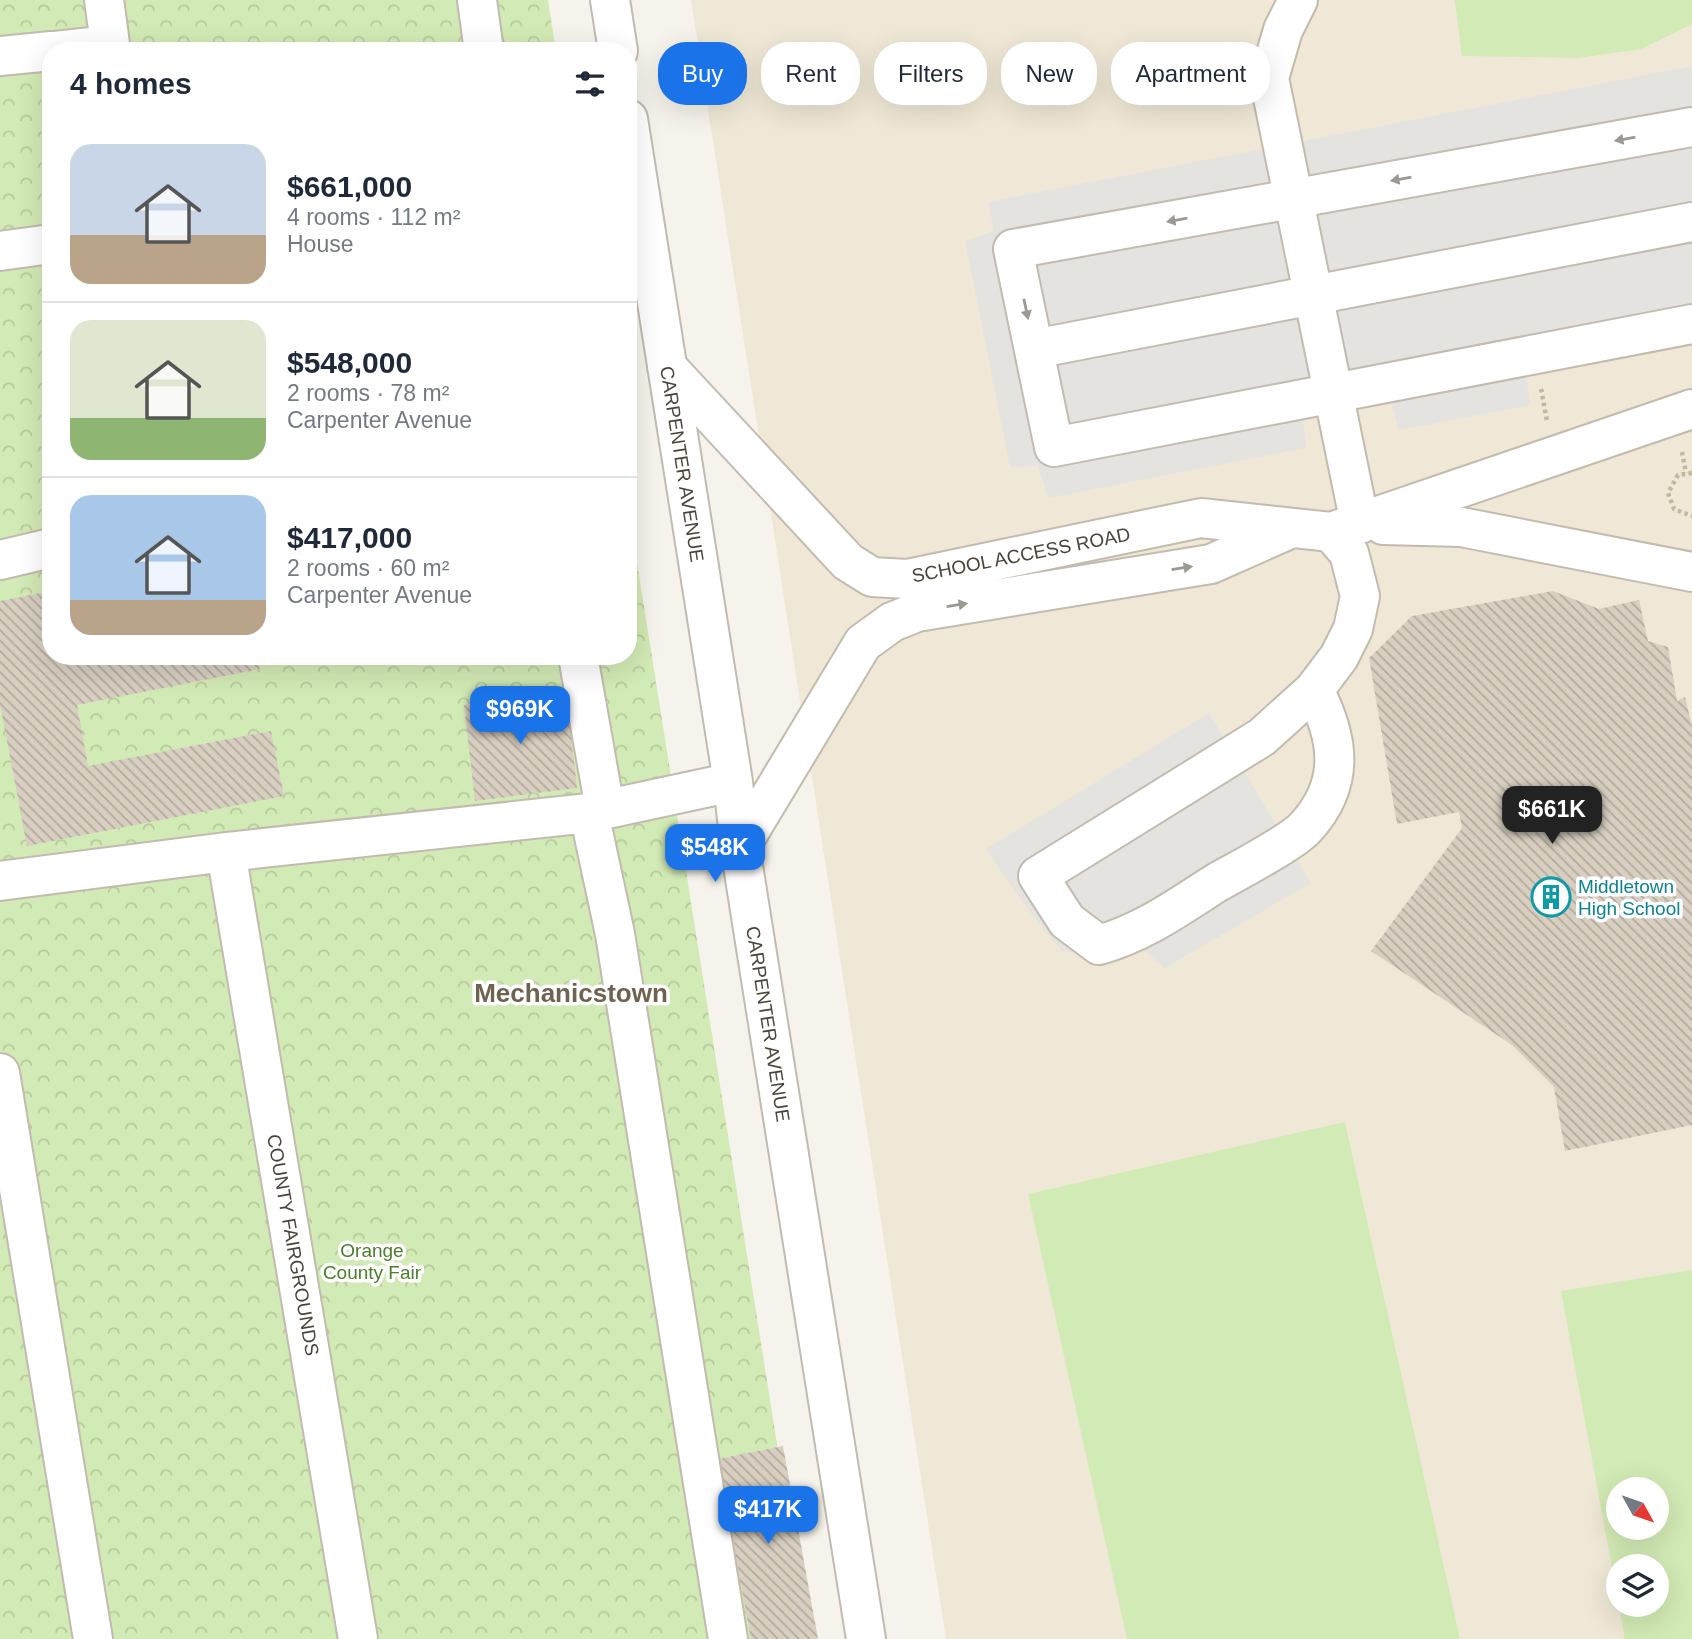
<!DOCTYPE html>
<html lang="en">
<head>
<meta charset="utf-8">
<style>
	:root { --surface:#fff; --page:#f6f6f7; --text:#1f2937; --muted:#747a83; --line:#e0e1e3; --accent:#1a73e8 }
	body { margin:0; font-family:Arial,sans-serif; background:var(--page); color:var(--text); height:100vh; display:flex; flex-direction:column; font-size:26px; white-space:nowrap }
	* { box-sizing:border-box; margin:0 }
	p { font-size:23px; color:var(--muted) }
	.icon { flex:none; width:38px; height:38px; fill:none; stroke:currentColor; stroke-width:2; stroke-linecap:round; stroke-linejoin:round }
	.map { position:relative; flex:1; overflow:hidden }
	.drawer { position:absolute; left:42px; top:42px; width:595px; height:623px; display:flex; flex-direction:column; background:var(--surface); border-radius:28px; box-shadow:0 7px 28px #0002 }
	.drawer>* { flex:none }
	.banner { position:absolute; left:658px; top:42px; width:665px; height:63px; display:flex; gap:14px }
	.needle { width:46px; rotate:130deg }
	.fabs { position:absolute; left:1606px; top:1477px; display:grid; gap:14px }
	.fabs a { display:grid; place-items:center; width:63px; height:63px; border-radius:50%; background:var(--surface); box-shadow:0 7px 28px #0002; font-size:35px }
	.price { position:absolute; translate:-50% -60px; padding:0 16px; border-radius:14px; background:var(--accent); color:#fff; font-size:23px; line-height:46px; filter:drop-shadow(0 2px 4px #0008) }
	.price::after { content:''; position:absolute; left:50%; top:42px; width:21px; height:16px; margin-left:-10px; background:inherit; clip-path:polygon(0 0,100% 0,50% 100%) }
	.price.current { background:#222; color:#fff }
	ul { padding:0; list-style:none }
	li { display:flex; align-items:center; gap:21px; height:175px; padding:0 28px }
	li+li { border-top:2px solid var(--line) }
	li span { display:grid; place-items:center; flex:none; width:196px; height:140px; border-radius:21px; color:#555 }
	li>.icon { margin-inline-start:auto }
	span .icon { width:84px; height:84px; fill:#fffc; stroke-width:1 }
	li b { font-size:30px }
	h2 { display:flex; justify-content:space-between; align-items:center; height:84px; padding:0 28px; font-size:30px }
	.chip { padding:0 24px; border-radius:28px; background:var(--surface); box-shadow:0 7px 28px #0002; font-size:24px; line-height:63px }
	.chip.current { background:var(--accent); color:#fff }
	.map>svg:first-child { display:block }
</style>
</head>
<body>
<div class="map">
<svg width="1692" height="1639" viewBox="0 0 1692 1639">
	<defs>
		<pattern id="forest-crowns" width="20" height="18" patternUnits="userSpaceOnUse" patternTransform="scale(1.75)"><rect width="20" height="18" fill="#d2eab5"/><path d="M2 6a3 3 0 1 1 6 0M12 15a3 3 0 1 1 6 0" fill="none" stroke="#b6ca9c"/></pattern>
		<pattern id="building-back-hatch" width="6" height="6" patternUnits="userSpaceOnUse" patternTransform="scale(1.75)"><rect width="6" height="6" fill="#d8cfc1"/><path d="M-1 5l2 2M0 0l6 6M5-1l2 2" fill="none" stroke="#b1aa9e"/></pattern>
	</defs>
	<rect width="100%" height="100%" fill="#f6f3ec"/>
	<path fill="#efe8d6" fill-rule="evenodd" d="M691,0H1692V1639H946ZM1619,1489H1657V1528H1619ZM1619,1566H1657V1605H1619Z"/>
	<path fill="#d2eab5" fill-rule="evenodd" d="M1455,0H1692V24L1641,49L1578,58L1462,56Z
		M1345,1122L1460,1639H1127L1028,1194Z
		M1692,1270V1639H1625L1561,1291ZM1657,1489V1528H1619V1489ZM1657,1566V1605H1619V1566Z"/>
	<path fill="url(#forest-crowns)" d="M0,0H548L556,51H51V656H628V506L808,1639H0Z"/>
	<path fill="#e5e3e0" d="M1692,66V337L1661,341L1526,377L1530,405L1399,430L1391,401L1303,418L1306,448L1048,498L1038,466L1010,467L965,241L994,231L988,202Z
		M1209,713L1311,883L1165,968L1144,950L1108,961L1062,951L1029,911L986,849Z"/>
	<path fill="url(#building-back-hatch)" d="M51,591V656H258L260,669L77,705L88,766L271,731L284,796L27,846L0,704V601Z
		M1553,591L1599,609L1639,600L1648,641L1668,647L1677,701L1685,697L1692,726V1125L1565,1151L1554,1087L1512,1045L1371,951L1462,828L1459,812L1397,824L1369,658L1412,616Z
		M566,692L577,788L475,801L464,705Z
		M783,1446L818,1639H751L718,1459Z"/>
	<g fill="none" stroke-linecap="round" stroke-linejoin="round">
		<g stroke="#c2bbae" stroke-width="42">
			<path id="minor" d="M104,0L111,51
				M477,0L484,51
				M610,0L618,51
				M1298,0L1283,30L1269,78L1360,524
				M55,51L110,45
				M0,56L51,51
				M628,119L733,782L740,847L866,1639
				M1692,127L1013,249L1054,447L1692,324
				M0,251L51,244
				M1034,349L1692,222
				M667,367L848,562L872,577L907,579L1201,518L1331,532L1692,409
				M1383,525L1461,527L1692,572
				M0,560L51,548
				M578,656L605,809
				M1314,690C1339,738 1346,783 1306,827C1293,842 1237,871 1216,883C1177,908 1144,932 1099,945L1067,921L1038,876L1262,737L1314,690L1339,657L1353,629L1360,596L1349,553L1331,532
				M589,813L615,934L728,1639
				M740,847L863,643L892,622L917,612L1211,564L1292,528
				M226,852L358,1639
				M0,881L226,852L589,813L733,782
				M0,1073L93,1639"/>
		</g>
		<path stroke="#c4b79f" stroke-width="4.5" stroke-dasharray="3.5 3.5" stroke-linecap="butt" d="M1541,389L1547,421
			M1682,452L1686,473
			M1692,473L1678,475L1668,493L1674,509L1692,516"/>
		<use href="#minor" stroke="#fff" stroke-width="38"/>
	</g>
	<defs><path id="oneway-solid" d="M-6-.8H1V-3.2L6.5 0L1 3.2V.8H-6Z" transform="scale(1.75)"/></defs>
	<g fill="#9c9892">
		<use href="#oneway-solid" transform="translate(1625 139) rotate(170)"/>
		<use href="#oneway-solid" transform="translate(1401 179) rotate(170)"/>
		<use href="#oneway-solid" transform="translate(1177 220) rotate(170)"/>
		<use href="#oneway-solid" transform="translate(1026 309) rotate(78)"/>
		<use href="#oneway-solid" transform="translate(1182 568) rotate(-9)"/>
		<use href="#oneway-solid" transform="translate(957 605) rotate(-9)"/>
	</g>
	<defs>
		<g id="building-ring" transform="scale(2.0125)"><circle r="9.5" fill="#fff" stroke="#0f9aa8" stroke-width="1.5"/><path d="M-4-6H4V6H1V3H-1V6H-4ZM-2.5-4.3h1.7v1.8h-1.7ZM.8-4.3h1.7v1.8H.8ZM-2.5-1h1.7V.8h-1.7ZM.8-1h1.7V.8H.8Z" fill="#0f9aa8"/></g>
	</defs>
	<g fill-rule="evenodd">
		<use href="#building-ring" x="1551" y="897"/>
	</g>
	<g text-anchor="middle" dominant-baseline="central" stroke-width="7" stroke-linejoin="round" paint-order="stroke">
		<g font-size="19" fill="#4b4439" stroke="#fff">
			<text transform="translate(682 464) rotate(81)">CARPENTER AVENUE</text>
			<text transform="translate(1021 555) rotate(-11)">SCHOOL ACCESS ROAD</text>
			<text transform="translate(768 1024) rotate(81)">CARPENTER AVENUE</text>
			<text transform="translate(293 1245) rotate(80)">COUNTY FAIRGROUNDS</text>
		</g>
		<g font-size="19" fill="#0d838f" stroke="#fff" text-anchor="start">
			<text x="1578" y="886">Middletown<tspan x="1578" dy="22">High School</tspan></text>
		</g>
		<g font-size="19" fill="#4a7f2a" stroke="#fff">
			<text x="372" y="1250">Orange<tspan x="372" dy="22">County Fair</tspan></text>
		</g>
		<g font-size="26" font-weight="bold" fill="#6e6250" stroke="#fff">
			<text x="571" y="993">Mechanicstown</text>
		</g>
	</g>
</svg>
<div class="fabs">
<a><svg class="needle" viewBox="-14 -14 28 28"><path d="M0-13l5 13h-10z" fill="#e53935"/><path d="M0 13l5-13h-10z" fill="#747a83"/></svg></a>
<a><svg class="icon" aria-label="layers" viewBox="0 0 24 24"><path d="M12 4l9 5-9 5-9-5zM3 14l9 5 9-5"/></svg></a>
</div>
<b class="price" style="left:520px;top:746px">$969K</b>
<b class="price current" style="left:1552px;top:846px">$661K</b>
<b class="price" style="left:715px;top:884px">$548K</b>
<b class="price" style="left:768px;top:1546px">$417K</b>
<div class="banner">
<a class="chip current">Buy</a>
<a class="chip">Rent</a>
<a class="chip">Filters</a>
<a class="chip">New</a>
<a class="chip">Apartment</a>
</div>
<section class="drawer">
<h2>4 homes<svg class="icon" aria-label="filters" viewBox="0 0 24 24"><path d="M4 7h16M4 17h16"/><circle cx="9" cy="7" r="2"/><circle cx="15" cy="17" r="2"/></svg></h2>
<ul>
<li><span style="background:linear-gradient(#c9d6e8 65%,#b9a48a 0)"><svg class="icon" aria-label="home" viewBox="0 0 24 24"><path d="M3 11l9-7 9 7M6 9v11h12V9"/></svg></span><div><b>$661,000</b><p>4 rooms · 112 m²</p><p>House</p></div></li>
<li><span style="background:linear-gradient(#dfe7d0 70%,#8fb573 0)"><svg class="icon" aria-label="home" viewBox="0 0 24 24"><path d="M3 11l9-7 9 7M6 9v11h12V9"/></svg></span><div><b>$548,000</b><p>2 rooms · 78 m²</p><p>Carpenter Avenue</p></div></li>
<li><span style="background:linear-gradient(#a9c7e8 75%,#b9a48a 0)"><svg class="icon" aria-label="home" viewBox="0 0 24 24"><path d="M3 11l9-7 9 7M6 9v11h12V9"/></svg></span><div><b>$417,000</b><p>2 rooms · 60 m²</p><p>Carpenter Avenue</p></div></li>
</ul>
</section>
</div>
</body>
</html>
